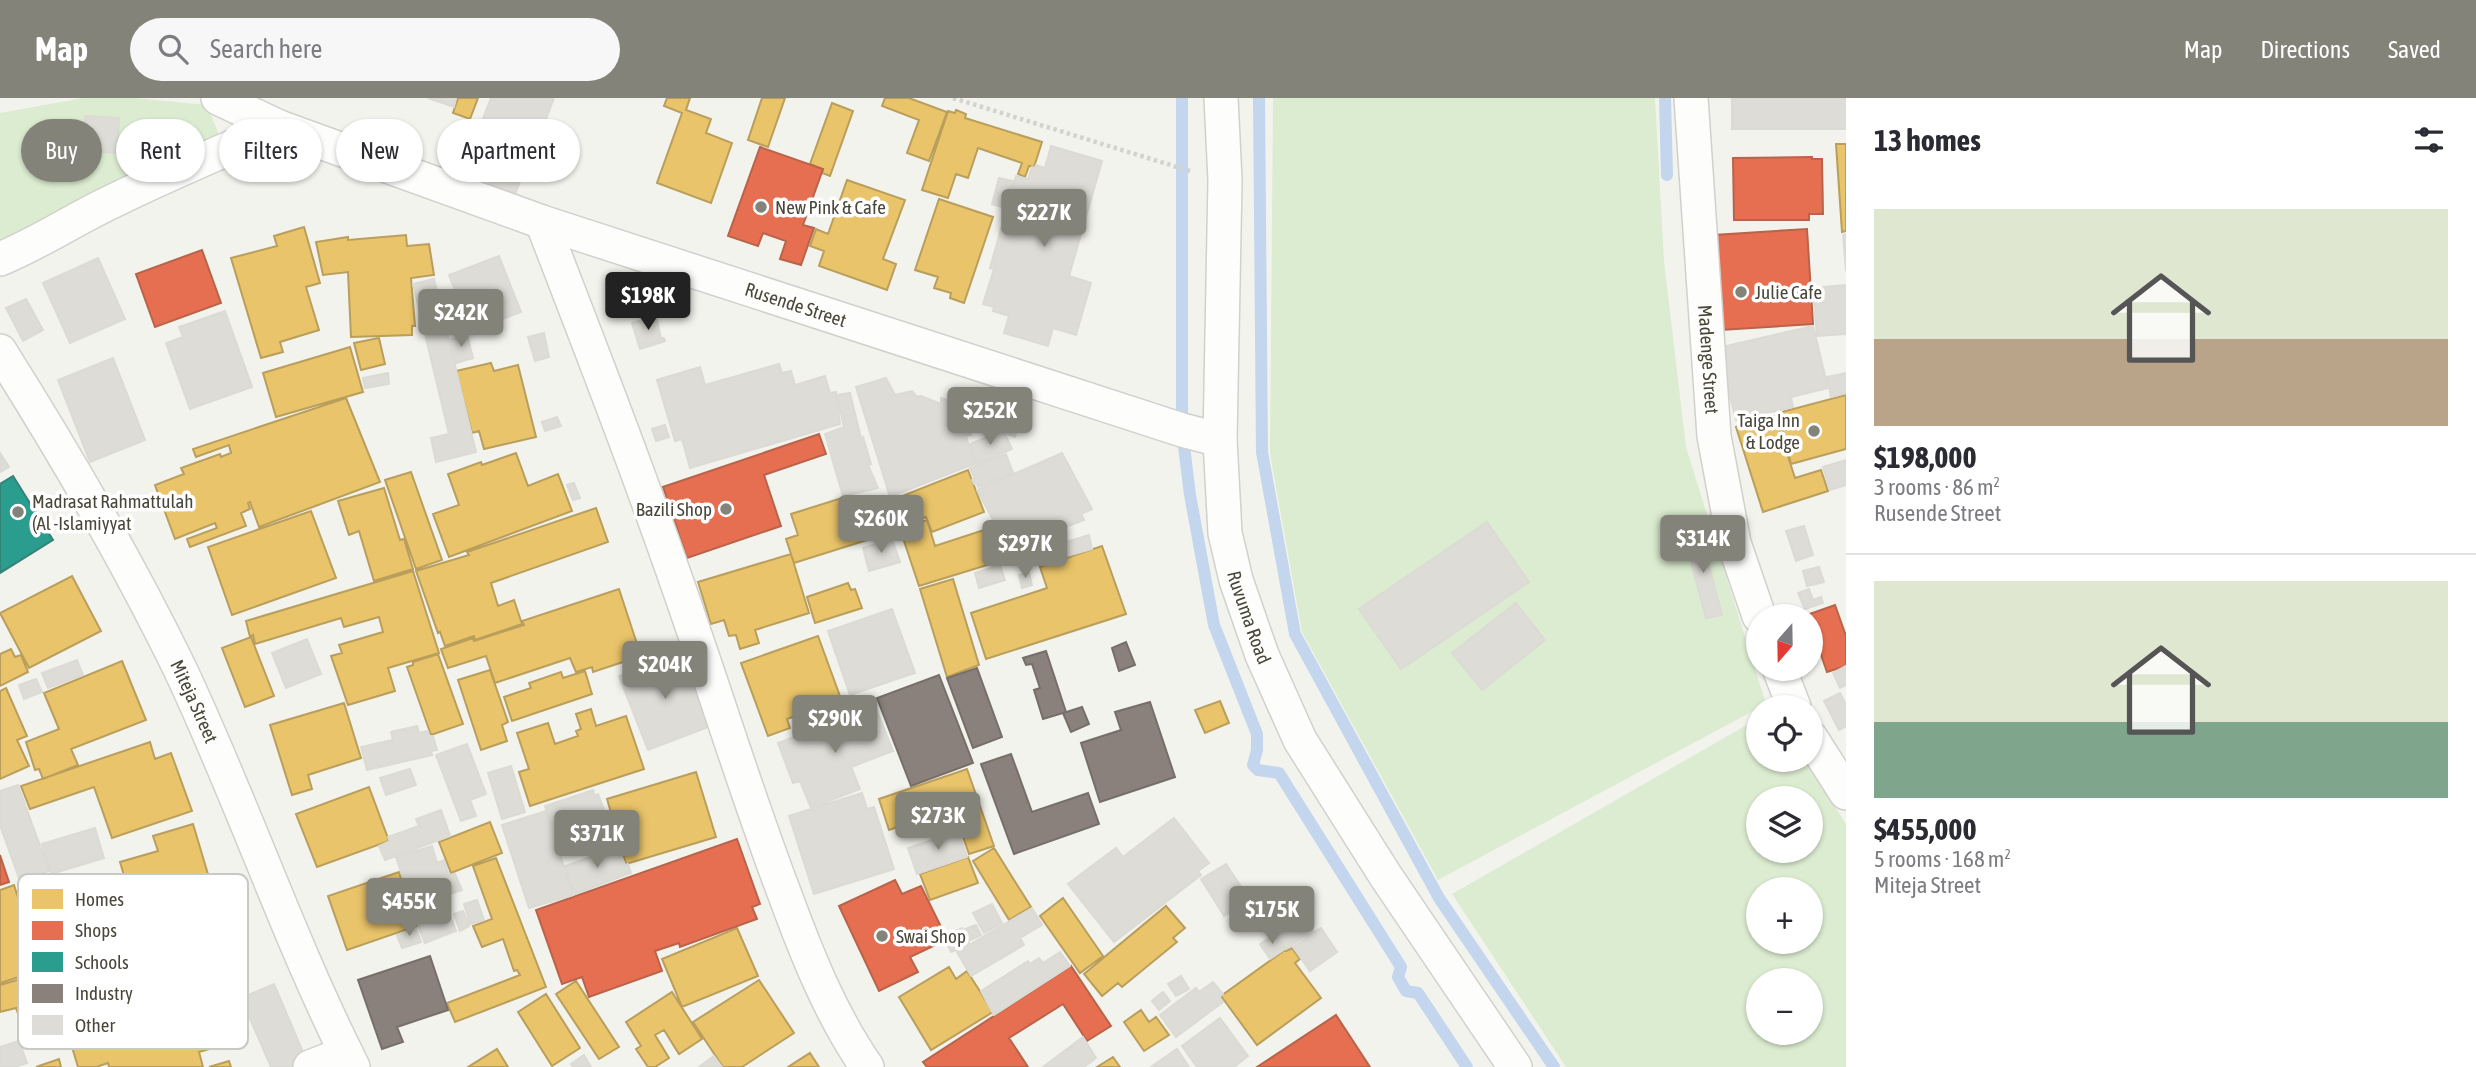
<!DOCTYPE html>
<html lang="en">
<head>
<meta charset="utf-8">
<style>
	:root { --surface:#fff; --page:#f7f7f7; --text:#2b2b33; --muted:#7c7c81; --line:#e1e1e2; --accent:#848379 }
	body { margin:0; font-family:"Asap Condensed",sans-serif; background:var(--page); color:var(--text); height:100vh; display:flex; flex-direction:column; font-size:26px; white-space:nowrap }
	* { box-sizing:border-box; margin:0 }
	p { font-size:23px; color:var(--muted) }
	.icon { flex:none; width:38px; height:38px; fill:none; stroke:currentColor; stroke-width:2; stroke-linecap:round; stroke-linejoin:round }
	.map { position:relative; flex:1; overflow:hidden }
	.drawer { display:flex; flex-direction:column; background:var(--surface); width:630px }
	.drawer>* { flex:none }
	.guide { position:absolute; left:21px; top:21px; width:665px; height:63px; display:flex; gap:14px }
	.needle { width:46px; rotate:200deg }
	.tools { position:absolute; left:1746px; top:506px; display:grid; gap:14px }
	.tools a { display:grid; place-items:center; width:77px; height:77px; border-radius:50%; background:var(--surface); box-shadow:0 2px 5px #0004; font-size:35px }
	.price { position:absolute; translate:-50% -60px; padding:0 16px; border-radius:7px; background:var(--accent); color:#fff; font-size:23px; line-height:46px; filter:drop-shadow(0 2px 4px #0008) }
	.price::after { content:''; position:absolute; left:50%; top:42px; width:21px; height:16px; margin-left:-10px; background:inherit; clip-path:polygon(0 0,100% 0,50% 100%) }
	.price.selected { background:#222; color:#fff }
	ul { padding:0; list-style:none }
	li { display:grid; align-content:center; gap:14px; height:371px; padding:0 28px }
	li+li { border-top:2px solid var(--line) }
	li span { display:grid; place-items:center; height:217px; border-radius:0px; color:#555 }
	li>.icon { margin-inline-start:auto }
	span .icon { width:126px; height:126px; fill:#fffc; stroke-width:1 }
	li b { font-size:30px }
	h2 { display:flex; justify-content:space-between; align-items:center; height:84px; padding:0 28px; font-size:30px }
	.chip { padding:0 24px; border-radius:32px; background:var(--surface); box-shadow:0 2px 5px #0004; font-size:24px; line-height:63px }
	.chip.selected { background:var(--accent); color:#fff }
	header { display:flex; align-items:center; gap:42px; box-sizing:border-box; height:98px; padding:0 35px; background:var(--accent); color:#fff }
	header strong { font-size:33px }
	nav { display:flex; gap:38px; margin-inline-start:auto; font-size:24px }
	.search { width:490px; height:63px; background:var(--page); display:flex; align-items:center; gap:18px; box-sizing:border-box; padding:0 24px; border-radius:38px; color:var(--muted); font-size:26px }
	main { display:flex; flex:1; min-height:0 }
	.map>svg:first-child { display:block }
</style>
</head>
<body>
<header>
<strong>Map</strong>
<div class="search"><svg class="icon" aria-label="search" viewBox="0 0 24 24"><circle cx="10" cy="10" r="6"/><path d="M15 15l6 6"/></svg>Search here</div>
<nav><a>Map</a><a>Directions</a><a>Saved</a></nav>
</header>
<main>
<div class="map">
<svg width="1846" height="969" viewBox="0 0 1846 969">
	<rect width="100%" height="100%" fill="#f3f3ee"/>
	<path fill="#dcecd0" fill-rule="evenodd" d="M83,0H135L207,7L219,37L0,144V15Z
		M1273,0H1655L1664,163L1686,349L1766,606L1438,782L1302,534L1270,356Z
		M1759,620V662H1805L1846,726V969H1566L1452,796ZM1759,700H1811V752H1759ZM1759,791H1811V844H1759ZM1759,882H1811V934H1759Z"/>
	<path fill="#e9c46a" stroke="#b99e5c" stroke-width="2" d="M458,0H478L470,21L453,15Z
		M667,0H690L686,12L711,21L706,35L732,45L711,105L657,85L682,15L664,8Z
		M762,0H785L768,49L748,42Z
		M885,0H909L947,14L929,63L907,55L919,22L882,8Z
		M832,5L853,13L830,78L822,75L823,71L810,66Z
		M956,12L966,16L965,20L1042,44L1034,69L1029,68L1025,79L1018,76L1022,65L978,50L968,80L956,76L948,100L922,92L948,13L955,15Z
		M1836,46H1846V133L1842,134Z
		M847,82L905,102L883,161L896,166L887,192L819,168L824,153L810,148L816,131L828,136Z
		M939,101L993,119L964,205L950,200L951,195L934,190L938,179L915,172Z
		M304,129L320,185L306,189L319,232L280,244L283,254L261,260L231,160L277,148L274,138Z
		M406,137L407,148L429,146L434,177L411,180L415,228H412V237L351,239L348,174L323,177L316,144L348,139V142Z
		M379,240L385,266L361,272L354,245Z
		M350,249L363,294L276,319L263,275Z
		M491,265L494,273L518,267L536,339L484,351L479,333L472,335L456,273Z
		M1846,297V351L1791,366L1778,315Z
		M346,300L380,384L259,429L250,404L248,405L250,411L241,415L246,428L190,449L187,441L217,430L215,425L175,441L155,387L184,376L181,370L220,356L221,359L231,355L229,347L196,359L193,351Z
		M1775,318L1795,380L1821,372L1828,393L1763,414L1736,329Z
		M516,355L528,388L558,376L572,413L449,459L433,416L459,407L448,376L481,364L482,367Z
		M968,372L984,414L932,434L926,419L907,426L897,400Z
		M411,374L442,462L416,471L385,382Z
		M384,390L400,442L404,441L413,471L374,483L359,433L349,437L338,403Z
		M845,399L851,419L877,410L886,436L794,465L786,441L798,437L791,416Z
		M596,410L608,444L491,485L498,508L514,502L522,526L475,542L474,538L445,548L440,534L438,535L416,473L469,457L467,454Z
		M311,413L336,480L232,517L208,449Z
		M927,422L935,448L990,430L1000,463L919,488L900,431Z
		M1102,448L1126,516L986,561L971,515L1047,490L1040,469Z
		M791,456L809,515L755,532L759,545L740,551L736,537L729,538L724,522L711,526L698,484Z
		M413,473L439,555L388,570L395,593L348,607L331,558L342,555L339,547L383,534L379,519L344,529L341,520L255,546L253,537L250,539L246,523Z
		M72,478L101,533L29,570L0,515Z
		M953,481L979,567L947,579L920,491Z
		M848,485L851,492L855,491L862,510L815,525L807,499Z
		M619,491L641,558L593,574L592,569L576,574L570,560L495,585L486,558L448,570L441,551L473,540L474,543L524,527L522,523Z
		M818,538L841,601L787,621L790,630L768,638L741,565Z
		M251,539L274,598L245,609L222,550Z
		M11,551L15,559L21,557L28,574L0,588V556Z
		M438,556L463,626L431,637L407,569L413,567V564Z
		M122,563L146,622L71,651L78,667L43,681L39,671L35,672L26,644L59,631L44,595Z
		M490,572L508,624L502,627L507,643L481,652L458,582Z
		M585,573L592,596L512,623L504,599L531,590L529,585L561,574L563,580Z
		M6,590L27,638L17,642L29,668L0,681V593Z
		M1220,603L1229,625L1205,635L1195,612Z
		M344,605L361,660L308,677L312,691L292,697L270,627Z
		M591,611L596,628L626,618L644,671L530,708L519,674L529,671L517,635L548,625L555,646L578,638L576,633L581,631L576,616Z
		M150,644L155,661L171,655L192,713L112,740L94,689L30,711L21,688Z
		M967,671L994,748L969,756L953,710L889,732L879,701Z
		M696,674L716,739L626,766L607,701Z
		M369,689L389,743L317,769L296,716Z
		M490,724L502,755L451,775L439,744Z
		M193,726L216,803L138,825L120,764L158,753L153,738Z
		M994,750L1031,809L1009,822L973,763Z
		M968,759L978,785L930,802L920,776Z
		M496,760L546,889L455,924L447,905L520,877L517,872L514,873L503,841L482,849L473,828L492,821L473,768Z
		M399,774L417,828L347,852L328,798Z
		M14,787L41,872L0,885V792Z
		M1063,800L1103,858L1080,875L1040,818Z
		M1166,808L1185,830L1173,840L1177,844L1122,889L1118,885L1102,898L1084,876Z
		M737,830L758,878L682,909L662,861Z
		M1292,850L1300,861L1295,865L1321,900L1257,947L1221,898L1285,852L1286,853Z
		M949,869L956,881L967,873L993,914L931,952L899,899Z
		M38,876L59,934L28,945L16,910L0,914V887Z
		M759,882L794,935L742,969H723L693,924Z
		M576,883L619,949L599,961L556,896Z
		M672,894L702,941L679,956L664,932L655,937L669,960L655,969H648L636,951L641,948L626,924Z
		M546,896L580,950L552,968L518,914Z
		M236,904L247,940L199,954L203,969H109L108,965L96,969H78L72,949L101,941L102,944Z
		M1141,912L1149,924L1156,919L1169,937L1144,953L1124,924Z
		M497,951L508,969H468Z
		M810,955L819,969H788Z
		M1113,959L1120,969H1097Z
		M59,961L61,969H36Z
		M229,963L231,969H209Z"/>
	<path fill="#e76f51" stroke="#b8634a" stroke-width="2" d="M760,49L823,71L803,127L814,130L801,167L780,161L786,143L763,135L758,148L728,138Z
		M1812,59V61H1822L1823,116H1809V122H1734L1733,60Z
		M1807,131L1813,226L1721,232L1714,137Z
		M202,152L221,205L155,229L136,176Z
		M819,336L826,356L764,377L781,428L687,460L663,389Z
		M1835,507L1846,538V568L1827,574L1820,554L1811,557V518H1804Z
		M737,741L760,806L752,809L757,821L680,849L679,845L655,853L662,873L589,899L582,879L562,886L536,812Z
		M0,757L9,784L0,787Z
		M895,782L902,796L921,788L945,837L942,838L944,843L910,859L918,874L879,893L839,808Z
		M1071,868L1111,928L1087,943L1063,906L1009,940L1028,969H927L923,964Z
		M1336,917L1370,969H1257Z"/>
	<path fill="#2a9d8f" stroke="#338376" stroke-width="2" d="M13,378L53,442L0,475V386Z"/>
	<path fill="#8a817c" stroke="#766f68" stroke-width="2" d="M1126,544L1135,567L1119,573L1112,550Z
		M1046,553L1066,614L1043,621L1034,592L1040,590L1032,566L1026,567L1023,560Z
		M977,570L1002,639L973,650L947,580Z
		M939,577L973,665L911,688L877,600Z
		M1150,604L1175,679L1100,704L1081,645L1121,632L1115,614Z
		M1082,609L1089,626L1071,634L1063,615Z
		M1011,656L1032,714L1088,695L1099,726L1014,756L981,666Z
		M430,858L448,912L397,929L403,944L382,951L358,882Z"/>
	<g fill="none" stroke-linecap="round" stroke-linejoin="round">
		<path stroke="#c3d6ed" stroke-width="12" d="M1182,0V332L1190,397L1214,527L1257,636V652L1253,667L1258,672L1279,675L1401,869L1398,879L1406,893L1418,895L1467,969
			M1259,0L1262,354L1295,536L1439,800L1554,969
			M1665,0L1667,77"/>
	</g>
	<path fill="#dddcd6" stroke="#dbdad4" stroke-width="2" d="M428,0H456L454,9Z
		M491,0H554L546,21L559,26L543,73L524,66L528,54L477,36Z
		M1732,0H1846V31H1732Z
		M85,18L119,20L117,55L83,53Z
		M1051,48L1102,63L1069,178L1091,185L1076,237L1053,230L1048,248L1004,235L1009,218L993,213L994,209L983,206L994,171L990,170L1016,78L1028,81L1032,69L1035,70L1036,67L1045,70Z
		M499,58L526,68L514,99L488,88Z
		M999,80L1013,83L1006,110L992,106Z
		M1846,136V173L1843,137Z
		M499,158L521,214L471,233L449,177Z
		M98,160L125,221L70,245L43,185Z
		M434,181L476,354L436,364L431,340L449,336L413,186Z
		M1846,187V236L1817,238L1813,190Z
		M26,201L43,232L23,243L6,210Z
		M225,213L252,289L190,311L166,245L183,239L179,229Z
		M656,218L661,240H664L665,243L640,251L632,225Z
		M1813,228L1828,290L1791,299L1793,309L1736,322L1718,250Z
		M544,235L549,259L535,263L528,239Z
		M467,237L473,260L456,265L449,242Z
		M113,260L145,342L90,364L58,282Z
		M779,266L782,275L791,273L795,287L825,278L830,295L836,294L840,326L690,370L682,341L675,343L657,282L700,269L705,287Z
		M388,275L389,286L365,290L363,280Z
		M1846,275V295L1831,299L1827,279Z
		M886,280L895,297L912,293L917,299L921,298L941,306V300L971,310V337L966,338L974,366L890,399L856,289Z
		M850,295L861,340L863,339L871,366L868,367L878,390L843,398L825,336L844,329L837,297Z
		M994,314L1020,323L1015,339L988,330Z
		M557,319L561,328L545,333L542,324Z
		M665,327L669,339L656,343L652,331Z
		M997,335L1006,338L1012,351L976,366L970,346Z
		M0,355L9,369L0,374Z
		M1062,355L1092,411L1081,416L1084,422L1025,445L1029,456L1008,464L1003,449L1007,448L977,392Z
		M1006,356L1013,375L978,389L977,385L974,386L972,382L975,381L970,370Z
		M1846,362V387L1830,392L1823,369Z
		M574,385L580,400L573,402L567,387Z
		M1487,424L1529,484L1401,571L1359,511Z
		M1804,428L1813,457L1796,463L1786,433Z
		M1700,434L1722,517L1706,520L1684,438Z
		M1089,437L1092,451L1067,458L1063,445Z
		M892,441L900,464L869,473L863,450Z
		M1000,467L1005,482L979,490L975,475Z
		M1819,469L1824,484L1807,488L1803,473Z
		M1029,475L1032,487L1022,490L1019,477Z
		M1809,491L1813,502L1821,499L1823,505L1805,511L1798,495Z
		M1516,505L1545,542L1482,592L1452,555Z
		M892,511L915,575L850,597L828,533Z
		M307,541L321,576L286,590L272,555Z
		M682,554L711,628L648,652L619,578Z
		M77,562L83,577L48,590L42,575Z
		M1846,568V587L1840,590L1833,575Z
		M36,581L42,594L24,601L19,587Z
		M1840,595L1846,607V628L1839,632L1824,603Z
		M875,608L893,653L851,669L860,691L811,710L800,683L793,685L778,645Z
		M417,628L419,635L428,633L429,638H433L437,652L431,653L432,657L367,672L361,649L393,642L391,634Z
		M467,646L486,696L470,702L476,718L461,723L436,657Z
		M511,668L525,714L502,721L488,675Z
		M410,671L416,687L386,697L380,680Z
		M18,687L49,773L20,783L0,727V693Z
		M593,692L595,698L598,696L607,720L603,721L605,727L558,743L545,708Z
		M862,695L867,711L874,709L894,771L814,796L789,718Z
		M441,712L450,738L385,762L379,748L390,743L388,739L419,728L416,721Z
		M546,713L573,797L529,810L502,727Z
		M1174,720L1209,765L1198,773L1201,777L1114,844L1068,786L1116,750L1123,759Z
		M95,730L104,760L51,776L42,746Z
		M958,733L967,759L917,776L908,750Z
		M432,748L437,765L444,762L449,777L455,776L462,792L449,796L446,787L409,799L396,759Z
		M618,749L625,767L628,766L631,775L575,796L565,768Z
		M1226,766L1250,802L1224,818L1201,781Z
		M440,791L456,833L425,845L416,823L421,821L413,802Z
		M477,802L484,822L470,826L464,806Z
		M992,806L1002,825L984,835L973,815Z
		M1267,808L1280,823L1266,835L1253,820Z
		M1032,810L1042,827L1020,840L1024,847L971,878L957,854Z
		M463,813L469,828L460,833L454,816Z
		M1302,818L1314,833L1305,839L1294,825Z
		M1292,824L1303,839L1286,851L1275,836Z
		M976,827L981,837L968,843L969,847L951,854L944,838L962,830L965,837L967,836L965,831Z
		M416,830L421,844L402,850L397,837Z
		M1321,830L1337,854L1310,873L1293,849Z
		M1275,836L1285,851L1270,861L1260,846Z
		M1060,854L1070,868L994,917L981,893L1028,863L1030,866L1039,860L1043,865Z
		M1181,878L1189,891L1176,898L1168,886Z
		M1213,884L1223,896L1219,899L1223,904L1176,939L1160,917L1196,890L1199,894Z
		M274,886L308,966L301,969H271L241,900Z
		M1163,894L1170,903L1159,912L1152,903Z
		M1220,920L1248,958L1234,969H1197L1182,948Z
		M1083,939L1096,960L1084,969H1043Z
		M19,943L27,965L14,969H0V949Z
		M1177,951L1189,969H1151Z
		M584,957L591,969H573L571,966Z
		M714,958L722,969H699Z"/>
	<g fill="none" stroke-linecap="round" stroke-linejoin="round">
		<g stroke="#d1d0cc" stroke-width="36">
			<g id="street">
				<path id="s1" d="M218,0L279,29L542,124L1182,332L1220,342"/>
				<path id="s2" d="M1221,0L1225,82L1220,342L1225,435L1236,482L1262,557L1300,642L1385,777L1515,969"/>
				<path id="s3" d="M1691,0L1714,338L1734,445L1759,518"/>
				<path d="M542,124C595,261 648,398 695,537C725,624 752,711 785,797C807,857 831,917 867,969"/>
				<path d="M0,161C39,145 73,122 111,104C166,77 222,53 279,29"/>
				<path id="s4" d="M0,253C65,356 127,462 180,571C242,702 288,840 353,969"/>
				<path d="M1779,570L1794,609"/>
				<path d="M1811,640L1846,695"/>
				<path d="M310,969L346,955"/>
			</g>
		</g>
		<path stroke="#d3d2cc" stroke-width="4.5" stroke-dasharray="3.5 3.5" stroke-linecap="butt" d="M953,0L1190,73"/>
		<use href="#street" stroke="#fdfdfc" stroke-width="33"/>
	</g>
	<g fill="#848379" stroke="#fff" stroke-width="2.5">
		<circle cx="761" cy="109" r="7"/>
		<circle cx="1741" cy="194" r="7"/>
		<circle cx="1814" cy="333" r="7"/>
		<circle cx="726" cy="411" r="7"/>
		<circle cx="18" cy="414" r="7"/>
		<circle cx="882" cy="838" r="7"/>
	</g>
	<g text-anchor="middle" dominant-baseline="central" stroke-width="7" stroke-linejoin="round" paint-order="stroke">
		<g font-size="19" fill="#49463a" stroke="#fff" text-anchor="start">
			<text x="775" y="109">New Pink &amp; Cafe</text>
			<text x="1755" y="194">Julie Cafe</text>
			<text x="1800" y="322" text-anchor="end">Taiga Inn<tspan x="1800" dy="22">&amp; Lodge</tspan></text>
			<text x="32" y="403">Madrasat Rahmattulah<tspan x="32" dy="22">(Al -Islamiyyat</tspan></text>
			<text x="712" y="411" text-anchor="end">Bazili Shop</text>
			<text x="896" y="838">Swai Shop</text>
		</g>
		<g font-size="19" fill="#49463a" stroke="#fff">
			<text stroke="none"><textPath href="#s1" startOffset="614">Rusende Street</textPath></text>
			<text stroke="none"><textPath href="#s3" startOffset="262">Madenge Street</textPath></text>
			<text stroke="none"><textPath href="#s2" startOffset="523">Ruvuma Road</textPath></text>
			<text stroke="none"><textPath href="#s4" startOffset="401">Miteja Street</textPath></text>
		</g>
	</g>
	<rect x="18" y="776" width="230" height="175" rx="10" fill="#fff" stroke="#c8c8c4" stroke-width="2"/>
	<rect x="32" y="791" width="31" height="20" fill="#e9c46a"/>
	<rect x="32" y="823" width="31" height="19" fill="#e76f51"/>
	<rect x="32" y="854" width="31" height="20" fill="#2a9d8f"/>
	<rect x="32" y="886" width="31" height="19" fill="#8a817c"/>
	<rect x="32" y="917" width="31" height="20" fill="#dddcd6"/>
	<g font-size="19" fill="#49463a">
		<text x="75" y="808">Homes</text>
		<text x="75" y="839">Shops</text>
		<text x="75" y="871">Schools</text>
		<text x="75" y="902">Industry</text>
		<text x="75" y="934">Other</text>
	</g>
</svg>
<div class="tools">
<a><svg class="needle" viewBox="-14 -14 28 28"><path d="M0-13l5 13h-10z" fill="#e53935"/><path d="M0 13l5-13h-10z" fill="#7c7c81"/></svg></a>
<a><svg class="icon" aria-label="locate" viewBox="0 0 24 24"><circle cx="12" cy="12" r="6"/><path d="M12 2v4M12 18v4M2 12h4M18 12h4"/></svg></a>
<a><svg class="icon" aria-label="layers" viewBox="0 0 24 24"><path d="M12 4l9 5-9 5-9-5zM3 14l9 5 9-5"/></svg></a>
<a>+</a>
<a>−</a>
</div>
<b class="price" style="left:1044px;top:151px">$227K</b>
<b class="price selected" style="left:648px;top:234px">$198K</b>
<b class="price" style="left:461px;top:251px">$242K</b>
<b class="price" style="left:990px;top:349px">$252K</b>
<b class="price" style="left:881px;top:457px">$260K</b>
<b class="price" style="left:1703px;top:477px">$314K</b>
<b class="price" style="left:1025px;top:482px">$297K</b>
<b class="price" style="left:665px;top:603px">$204K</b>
<b class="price" style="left:835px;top:657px">$290K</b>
<b class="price" style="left:938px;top:754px">$273K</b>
<b class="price" style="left:597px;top:772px">$371K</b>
<b class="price" style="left:409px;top:840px">$455K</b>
<b class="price" style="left:1272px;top:848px">$175K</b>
<div class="guide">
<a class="chip selected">Buy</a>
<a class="chip">Rent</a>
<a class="chip">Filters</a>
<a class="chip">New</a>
<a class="chip">Apartment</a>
</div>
</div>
<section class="drawer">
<h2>13 homes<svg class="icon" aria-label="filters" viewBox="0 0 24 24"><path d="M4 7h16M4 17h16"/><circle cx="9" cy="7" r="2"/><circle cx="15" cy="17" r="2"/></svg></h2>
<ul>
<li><span style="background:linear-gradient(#dfe7d0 60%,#b9a48a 0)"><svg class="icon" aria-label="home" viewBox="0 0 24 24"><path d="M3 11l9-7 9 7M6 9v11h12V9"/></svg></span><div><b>$198,000</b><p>3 rooms · 86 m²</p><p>Rusende Street</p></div></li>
<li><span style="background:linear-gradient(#dfe7d0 65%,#7fa58c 0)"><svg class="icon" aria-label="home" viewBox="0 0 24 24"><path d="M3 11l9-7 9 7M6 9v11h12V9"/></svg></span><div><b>$455,000</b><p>5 rooms · 168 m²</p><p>Miteja Street</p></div></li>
</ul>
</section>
</main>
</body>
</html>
